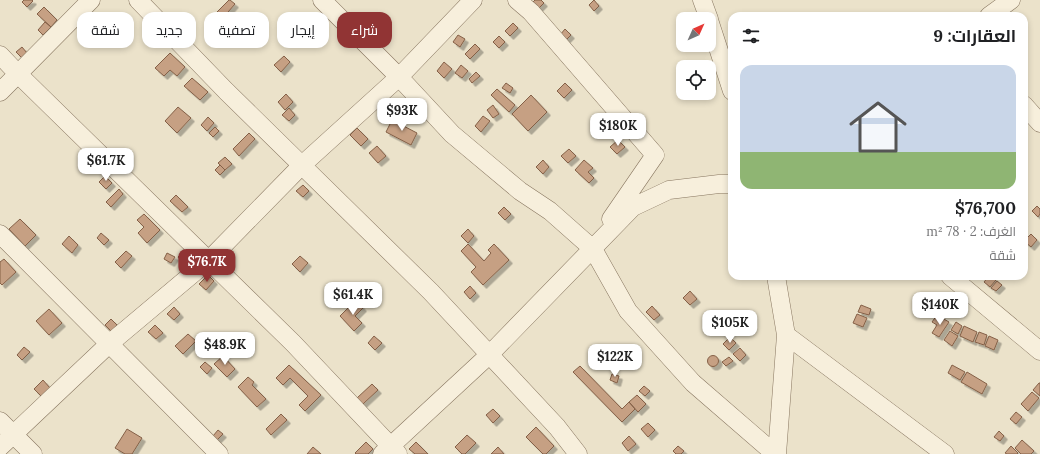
<!DOCTYPE html>
<html lang="ar">
<head>
<meta charset="utf-8">
<style>
	:root { --surface:#fff; --page:#f2f2f2; --text:#202124; --muted:#757577; --line:#e0e0e0; --accent:#913434 }
	body { margin:0; font-family:Lora,Cairo,serif; background:var(--page); color:var(--text); direction:rtl; height:100vh; display:flex; flex-direction:column; font-size:15px; white-space:nowrap }
	* { box-sizing:border-box; margin:0 }
	p { font-size:13px; color:var(--muted) }
	.icon { flex:none; width:22px; height:22px; fill:none; stroke:currentColor; stroke-width:2; stroke-linecap:round; stroke-linejoin:round }
	.map { position:relative; flex:1; overflow:hidden; direction:ltr }
	.drawer { position:absolute; left:728px; top:12px; width:300px; height:268px; display:flex; flex-direction:column; background:var(--surface); border-radius:12px; box-shadow:0 2px 6px #0003; direction:rtl }
	.drawer>* { flex:none }
	.top-card { position:absolute; left:12px; top:12px; width:380px; height:36px; direction:rtl; display:flex; gap:8px }
	.needle { width:26px; rotate:45deg }
	.controls { position:absolute; left:676px; top:12px; display:grid; gap:8px }
	.controls a { display:grid; place-items:center; width:40px; height:40px; border-radius:8px; background:var(--surface); box-shadow:0 2px 6px #0003; font-size:20px }
	.price { position:absolute; translate:-50% -34px; padding:0 9px; border-radius:8px; background:#fff; color:#222; font-size:13px; line-height:26px; filter:drop-shadow(0 1px 2px #0008) }
	.price::after { content:''; position:absolute; left:50%; top:24px; width:12px; height:9px; margin-left:-6px; background:inherit; clip-path:polygon(0 0,100% 0,50% 100%) }
	.price.on { background:var(--accent); color:#fff }
	ul { padding:0; list-style:none }
	li { display:grid; align-content:center; gap:8px; height:212px; padding:0 12px }
	li+li { border-top:1px solid var(--line) }
	li span { display:grid; place-items:center; height:124px; border-radius:12px; color:#555 }
	li>.icon { margin-inline-start:auto }
	span .icon { width:72px; height:72px; fill:#fffc; stroke-width:1 }
	li b { font-size:17px }
	h2 { display:flex; justify-content:space-between; align-items:center; height:48px; padding:0 12px; font-size:17px }
	.chip { padding:0 14px; border-radius:12px; background:var(--surface); box-shadow:0 2px 6px #0003; font-size:14px; line-height:36px }
	.chip.on { background:var(--accent); color:#fff }
	.map>svg:first-child { display:block }
</style>
</head>
<body>
<div class="map">
<svg width="1040" height="454" viewBox="0 0 1040 454">
	<defs>
		<filter id="shadow"><feDropShadow dx="3.5" dy="3.5" stdDeviation="0" flood-color="#0004"/></filter>
	</defs>
	<rect width="100%" height="100%" fill="#ebe2ca"/>
	<path fill="#c6a083" stroke="#846047" filter="url(#shadow)" d="M24,0H32L33,1L27,7L22,2Z
		M229,0H230L235,4L221,20L215,14Z
		M535,0H541L544,3L538,9L532,3Z
		M594,0L599,6L594,11L589,5Z
		M44,7L57,20L51,27L37,14Z
		M249,19L257,27L250,34L242,26Z
		M45,22L51,27L43,35L38,30Z
		M513,23L518,28L510,36L505,31Z
		M565,29L571,35L565,41L560,35Z
		M458,35L465,39L460,47L453,42Z
		M499,36L505,42L499,48L493,42Z
		M475,44L480,49L470,59L465,54Z
		M22,47L27,53L22,58L16,52Z
		M170,53L185,67L177,76L170,70L164,76L155,68Z
		M284,56L290,62L281,72L274,65Z
		M444,62L452,69L444,78L437,71Z
		M461,65L468,71L462,78L455,73Z
		M476,72L480,76L472,83L469,79Z
		M192,78L208,92L200,100L184,86Z
		M506,83L513,88L510,93L502,88Z
		M565,83L572,90L564,98L557,91Z
		M497,89L515,105L509,112L491,95Z
		M286,94L293,102L285,110L278,102Z
		M531,95L547,112L528,131L512,114Z
		M493,105L499,114L493,118L487,110Z
		M178,107L191,118L177,133L165,121Z
		M289,108L295,115L289,121L282,115Z
		M483,116L490,121L481,132L475,126Z
		M208,117L214,123L207,131L201,125Z
		M392,120L417,133L411,145L386,132Z
		M215,127L219,131L213,137L209,133Z
		M357,128L368,139L361,146L350,135Z
		M249,133L255,139L239,156L233,149Z
		M618,140L625,147L617,154L610,147Z
		M377,146L386,156L378,163L369,153Z
		M569,149L576,156L568,163L561,156Z
		M225,157L232,164L225,170L218,163Z
		M543,160L549,167L543,174L536,167Z
		M584,160L593,168L588,172L594,178L589,183L575,170Z
		M220,165L225,170L220,175L215,170Z
		M105,176L112,183L106,189L99,182Z
		M303,185L309,191L303,197L296,191Z
		M119,189L123,194L111,207L106,202Z
		M176,195L188,207L182,212L170,201Z
		M1037,206L1040,209V214L1038,217L1032,211Z
		M504,207L511,214L505,220L498,213Z
		M144,214L160,230L147,243L138,233L144,227L137,220Z
		M20,219L36,235L25,246L9,229Z
		M468,229L474,236L468,243L461,236Z
		M101,233L109,240L104,245L97,238Z
		M1031,234L1037,240L1031,247L1024,241Z
		M69,236L78,245L72,253L62,244Z
		M468,244L484,261L491,253L488,250L494,244L509,260L483,285L471,272L476,267L461,251Z
		M126,251L132,256L121,268L115,262Z
		M183,252L188,258L183,263L178,257Z
		M167,253L175,257L171,263L164,259Z
		M300,256L308,263L300,272L292,264Z
		M4,259L16,272L2,285L0,283V262Z
		M208,275L214,281L206,290L199,284Z
		M989,276H992L996,280L990,287L984,282Z
		M997,281L1002,285L996,291L991,288Z
		M470,286L476,293L470,299L464,292Z
		M690,291L697,299L690,305L683,298Z
		M940,294L947,298L942,305L936,301Z
		M356,300L363,308L355,316L362,323L354,331L340,316Z
		M861,305L871,309L869,315L858,312Z
		M652,306L660,315L654,320L646,312Z
		M174,307L180,314L174,320L167,314Z
		M49,309L62,323L49,335L36,321Z
		M857,314L867,318L863,327L853,323Z
		M937,315L949,322L939,337L932,333L937,325L932,322Z
		M111,319L117,325L111,331L105,325Z
		M711,320L717,325L711,331L706,325Z
		M956,322L962,326L958,334L951,330Z
		M155,325L163,333L156,339L148,332Z
		M964,326L977,332L973,342L960,336Z
		M950,331L958,336L952,346L944,340Z
		M979,332L987,335L984,345L975,342Z
		M188,334L196,341L183,354L175,346Z
		M374,336L382,343L375,350L368,343Z
		M989,336L998,340L994,350L985,346Z
		M730,337L736,343L729,350L723,344Z
		M24,347L30,352L22,360L17,355Z
		M740,348L746,355L740,361L733,354Z
		M707.5 361a5.5 5.5 0 1 1 11 0a5.5 5.5 0 1 1-11 0Z
		M223,356L235,369L227,377L214,364Z
		M729,357L733,361L726,366L722,362Z
		M205,362L212,368L207,374L200,367Z
		M289,365L321,395L305,411L299,405L308,396L290,378L283,385L276,378Z
		M952,365L965,372L960,380L948,373Z
		M580,366L622,409L629,402L635,409L622,422L573,372Z
		M967,372L987,384L982,394L961,382Z
		M612,374L619,376L617,383L610,380Z
		M248,377L254,382L252,385L266,399L257,407L238,387Z
		M43,380L50,388L42,397L34,389Z
		M1039,383H1040V396L1033,390Z
		M372,384L378,390L363,404L357,398Z
		M644,386L650,391L645,396L639,391Z
		M1032,392L1039,398L1028,411L1021,404Z
		M637,395L646,404L638,412L629,402Z
		M493,409L500,416L493,423L486,415Z
		M1016,412L1022,417L1016,424L1010,419Z
		M281,414L287,420L271,435L266,429Z
		M648,423L655,430L648,437L641,429Z
		M536,427L554,446L546,454H543L526,437Z
		M127,429L142,438L132,454H125L115,448Z
		M218,430L223,434L217,440L213,436Z
		M999,431L1004,436L1000,441L994,437Z
		M467,435L476,443L465,454H462L455,447Z
		M629,436L636,444L628,451L622,443Z
		M1022,440L1034,451L1031,454H1021L1015,448Z
		M366,442L373,449L368,454H356L355,453Z
		M416,442L428,454H415L409,449Z
		M678,446L684,451L681,454H676L673,451Z
		M1011,446L1018,453L1017,454H1007L1005,453Z
		M313,447L321,454H307Z
		M498,447L504,454H491Z"/>
	<g fill="none" stroke-linecap="round" stroke-linejoin="round">
		<g stroke="#87755f" stroke-width="19">
			<path id="minor" d="M138,0L226,91L431,292L557,427L578,454
				M322,0L399,77L452,134L520,191L550,211L593,249L628,311L693,383L775,454
				M517,0L531,12L655,155L611,219
				M702,0L709,19
				M989,16L1011,0
				M709,20L732,91
				M0,55L18,74L293,343L398,454
				M0,92L91,0
				M1024,105L1040,123
				M0,234L219,454
				M776,276L786,335L777,454
				M950,276L1040,351
				M786,335L945,454
				M0,421L33,454
				M0,447L109,344L209,260L302,165L399,77L473,0
				M382,454L489,355L633,207L669,190L719,184H732"/>
		</g>
		<use href="#minor" stroke="#f7efdc" stroke-width="18"/>
	</g>
</svg>
<div class="controls">
<a><svg class="needle" viewBox="-14 -14 28 28"><path d="M0-13l5 13h-10z" fill="#e53935"/><path d="M0 13l5-13h-10z" fill="#757577"/></svg></a>
<a><svg class="icon" aria-label="locate" viewBox="0 0 24 24"><circle cx="12" cy="12" r="6"/><path d="M12 2v4M12 18v4M2 12h4M18 12h4"/></svg></a>
</div>
<b class="price" style="left:402px;top:132px">$93K</b>
<b class="price" style="left:618px;top:147px">$180K</b>
<b class="price" style="left:106px;top:182px">$61.7K</b>
<b class="price on" style="left:207px;top:283px">$76.7K</b>
<b class="price" style="left:353px;top:316px">$61.4K</b>
<b class="price" style="left:940px;top:326px">$140K</b>
<b class="price" style="left:730px;top:344px">$105K</b>
<b class="price" style="left:225px;top:366px">$48.9K</b>
<b class="price" style="left:615px;top:378px">$122K</b>
<div class="top-card">
<a class="chip on">شراء</a>
<a class="chip">إيجار</a>
<a class="chip">تصفية</a>
<a class="chip">جديد</a>
<a class="chip">شقة</a>
</div>
<section class="drawer">
<h2>العقارات: 9<svg class="icon" aria-label="filters" viewBox="0 0 24 24"><path d="M4 7h16M4 17h16"/><circle cx="9" cy="7" r="2"/><circle cx="15" cy="17" r="2"/></svg></h2>
<ul>
<li><span style="background:linear-gradient(#c9d6e8 70%,#8fb573 0)"><svg class="icon" aria-label="home" viewBox="0 0 24 24"><path d="M3 11l9-7 9 7M6 9v11h12V9"/></svg></span><div><b>$76,700</b><p>الغرف: 2 · 78 m²</p><p>شقة</p></div></li>
</ul>
</section>
</div>
</body>
</html>
